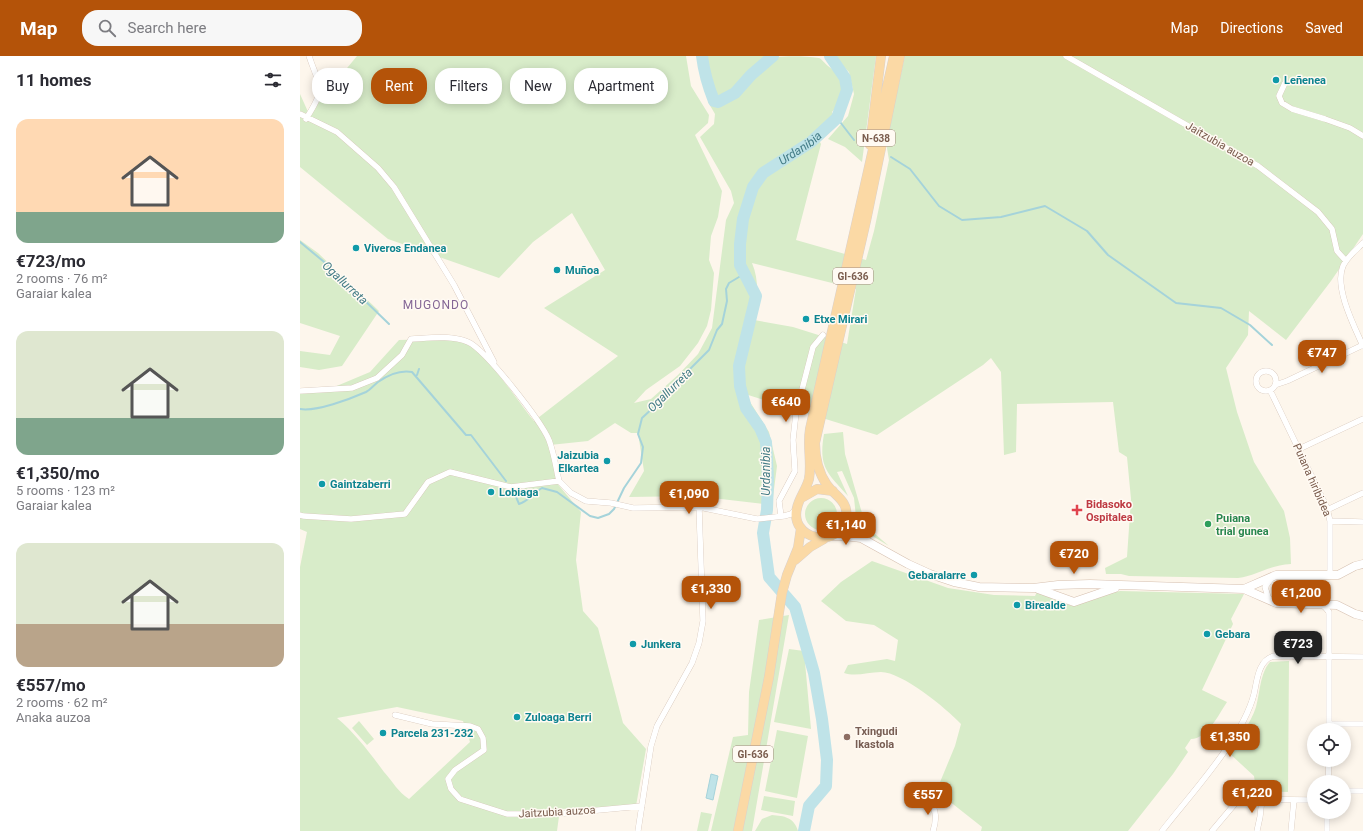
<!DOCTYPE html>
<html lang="en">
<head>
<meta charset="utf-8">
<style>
	:root { --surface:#fff; --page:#f7f7f7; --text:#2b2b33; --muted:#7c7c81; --accent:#b45309 }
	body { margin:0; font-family:Roboto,sans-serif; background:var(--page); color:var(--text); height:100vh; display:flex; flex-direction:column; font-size:15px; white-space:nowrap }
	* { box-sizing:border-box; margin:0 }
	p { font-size:13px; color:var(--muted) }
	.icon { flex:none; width:22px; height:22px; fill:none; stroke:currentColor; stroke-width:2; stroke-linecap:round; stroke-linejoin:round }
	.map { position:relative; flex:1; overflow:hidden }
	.side { display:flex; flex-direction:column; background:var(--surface); width:300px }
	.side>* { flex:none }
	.guide { position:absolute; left:12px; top:12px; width:380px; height:36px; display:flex; gap:8px }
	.buttons { position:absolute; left:1007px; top:667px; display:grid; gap:8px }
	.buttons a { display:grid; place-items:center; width:44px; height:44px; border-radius:50%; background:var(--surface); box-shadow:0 2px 10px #0003; font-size:20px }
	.price { position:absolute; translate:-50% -34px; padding:0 9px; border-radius:8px; background:var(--accent); color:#fff; font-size:13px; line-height:26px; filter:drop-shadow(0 1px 2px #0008) }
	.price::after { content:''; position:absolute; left:50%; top:24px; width:12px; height:9px; margin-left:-6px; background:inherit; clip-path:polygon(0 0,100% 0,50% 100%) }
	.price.current { background:#222; color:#fff }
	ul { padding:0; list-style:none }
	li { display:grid; align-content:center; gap:8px; height:212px; padding:0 16px }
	li span { display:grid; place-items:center; height:124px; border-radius:12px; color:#555 }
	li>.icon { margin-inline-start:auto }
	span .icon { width:72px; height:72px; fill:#fffc; stroke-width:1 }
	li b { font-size:17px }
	h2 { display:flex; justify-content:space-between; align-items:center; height:48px; padding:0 16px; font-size:17px }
	.pill { padding:0 14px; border-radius:16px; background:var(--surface); box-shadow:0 2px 10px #0003; font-size:14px; line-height:36px }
	.pill.current { background:var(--accent); color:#fff }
	header { display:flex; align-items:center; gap:24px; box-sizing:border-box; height:56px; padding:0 20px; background:var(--accent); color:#fff }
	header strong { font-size:19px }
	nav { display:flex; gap:22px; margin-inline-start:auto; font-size:14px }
	.search { width:280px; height:36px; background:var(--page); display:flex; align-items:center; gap:10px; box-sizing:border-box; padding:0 14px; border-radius:16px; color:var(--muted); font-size:15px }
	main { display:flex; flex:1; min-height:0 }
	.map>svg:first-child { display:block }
</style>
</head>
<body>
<header>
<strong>Map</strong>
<div class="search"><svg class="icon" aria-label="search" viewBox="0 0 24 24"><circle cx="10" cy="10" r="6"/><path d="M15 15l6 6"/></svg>Search here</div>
<nav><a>Map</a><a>Directions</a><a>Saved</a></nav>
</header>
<main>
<section class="side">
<h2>11 homes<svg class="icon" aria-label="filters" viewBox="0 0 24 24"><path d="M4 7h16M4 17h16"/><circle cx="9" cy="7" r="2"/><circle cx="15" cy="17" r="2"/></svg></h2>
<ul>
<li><span style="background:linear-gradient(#ffd9b3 75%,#7fa58c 0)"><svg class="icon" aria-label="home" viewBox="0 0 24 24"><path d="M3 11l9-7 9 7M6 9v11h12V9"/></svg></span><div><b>€723/mo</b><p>2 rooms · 76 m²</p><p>Garaiar kalea</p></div></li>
<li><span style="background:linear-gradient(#dfe7d0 70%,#7fa58c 0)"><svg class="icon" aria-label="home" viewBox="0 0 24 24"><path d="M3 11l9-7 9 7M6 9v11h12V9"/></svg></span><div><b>€1,350/mo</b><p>5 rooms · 123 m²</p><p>Garaiar kalea</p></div></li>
<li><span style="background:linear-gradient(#dfe7d0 65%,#b9a48a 0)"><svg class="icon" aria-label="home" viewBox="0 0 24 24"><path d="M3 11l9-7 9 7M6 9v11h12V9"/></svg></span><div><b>€557/mo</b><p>2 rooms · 62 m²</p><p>Anaka auzoa</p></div></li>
</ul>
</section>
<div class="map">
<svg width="1063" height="775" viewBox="0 0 1063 775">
	<rect width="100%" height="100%" fill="#fdf6ec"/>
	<path fill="#d8ecc9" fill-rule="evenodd" d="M57,0H386L391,30L409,59L408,67L395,79L422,135L418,161L411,180L409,204L414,217L411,254L407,270L398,287L380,310L346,334L334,347L351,343L378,319L398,298L412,272L426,164L434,147L431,135L400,81L414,68L415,58L408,46H410L420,51L434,42L476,1C488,0 506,0 519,2C522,3 525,8 528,10C546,24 548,39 532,56L534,60L488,98L465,110L457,120L466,119L519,84L521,88L496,184L566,204L574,175L589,104L586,86L605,0H1063V178L1031,225L986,284L949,255L948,279L926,312L937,356L954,406L984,455L990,482L991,508C969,509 959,519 938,522L829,520L821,518H806L805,512L827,501L831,443L827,401L819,396L813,346L717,348L716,396L704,399L701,316L691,302L683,309L577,379L445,338L469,376L477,410L472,449L395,440L329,441L344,415L338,377H331L315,367L288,385L250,389L256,426L281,456L276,504L283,555L298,572L323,667L346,693L336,750L260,753L257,775H0V511L7,476L0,473V335L20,337L70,316L99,284C120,284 146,280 166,287C185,295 219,347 234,365L318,300L244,252L305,214L272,157L233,186L199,222L88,183L0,111V38L9,58ZM452,207L556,233L547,288L493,271L454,264C457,244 460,226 452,207ZM97,651L163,665L170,686L109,743C97,735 94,727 84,716C70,697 55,677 37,662Z
		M406,0H465L434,32L420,41L415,36Z
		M532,0H576L562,106L545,91L528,83L548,60L554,38L549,16Z
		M0,184L18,197L79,255L42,310L19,314L0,311V295L30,299L40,280L0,267Z
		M543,376L545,398L564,464L568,472L589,490L564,475L559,469L556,461L554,442L542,415L537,416L548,440C528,417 518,412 524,378Z
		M505 458a16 16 0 1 1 32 0a16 16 0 1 1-32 0Z
		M572,505L648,532L694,539L735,540L737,536L772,550L803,539L820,535L944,538L931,563L933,568L902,634L927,646C919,658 907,683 891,683L885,692L888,696L873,718L828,775H681L682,771L644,741L638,731L655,690L661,668C646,652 602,616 581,616C568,616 556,621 544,617L548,609L587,603L595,605L598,584L574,569L546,565L521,545L541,526Z
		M489,559L452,775H411L433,681L448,679L449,636L459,564Z
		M489,593L504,595L511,673L474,666Z
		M989,605L988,736L943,735L946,731L955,727L954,720L929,697C938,683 951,667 956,651C960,637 960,617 970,606Z
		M59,665L74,683L67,689L52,672Z
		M477,674L508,680L497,742L465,735Z
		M464,740L495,745L493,760L461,754Z
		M401,756L412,758L408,775H397Z
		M472,759C484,760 494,761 498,775H455L462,763Z"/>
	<path fill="#bfe3e8" stroke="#a5d3da" d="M411,718L418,720L413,744L406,742Z"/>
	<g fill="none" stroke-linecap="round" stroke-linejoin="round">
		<path stroke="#a5d3da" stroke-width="2" d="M537,62L554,84
			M591,101L610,113L639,150L662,164L701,161L745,150L787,175L808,199L876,247L921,252L950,269L972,289
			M0,186L29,210L89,268
			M117,319L119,313
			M0,353C16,356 50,343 66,336C70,334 74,329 78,326C88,319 101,314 112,316L166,379H171L206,425
			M214,436L219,448C229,445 233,437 242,432L257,436L290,460L298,462L309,458L314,453L324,432L341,407L343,391L338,378L342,362L383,324L390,313L409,294L417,274L422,268L427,245L426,233L429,227L444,218"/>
		<g stroke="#bfe3e8" stroke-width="12">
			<path d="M402,0C404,16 408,30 414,45L418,46L435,37L451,19L473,0"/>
			<path id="s1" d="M504,775L509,750L526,730L527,704L522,663L514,617L495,551L469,521L463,477L467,454L468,423L466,386L460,372L446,352L440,330L439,310L456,240L440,209V188L443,163L453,131L463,117L511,86L537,62L547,34L545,22L530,0"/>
		</g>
		<g stroke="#d1beb0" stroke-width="6">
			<path id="street" d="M766,0L958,110L1018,156L1032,173L1037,195L1046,205
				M985,27L979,40L982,47L992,53L1025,63L1050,72L1063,80
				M0,58L37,76L78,112L94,131L154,229L194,306
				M6,63C27,30 20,33 9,0
				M1063,187C1056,194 1047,201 1043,210C1034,231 1054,270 1063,290
				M956 325a10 10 0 1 1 20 0a10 10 0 1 1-20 0Z
				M975,329L987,325L1063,289
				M970,334L1027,452L1030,465V519
				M0,335L52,332L77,322L102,299L111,283C130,282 151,279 168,286C186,294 241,365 249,384C254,397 256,412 259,425
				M999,393L1063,363
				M1027,454L1063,437
				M0,459L3,460L51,463L105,458L128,426L150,416L211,431L259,425L271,437L286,445L311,447L333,452L399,451L457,463L484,460L491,458L497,453
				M481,460L479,445L495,415L493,384L496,357L513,291L523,279
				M1030,465L1063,466
				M969,544L965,531L971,523
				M1023,549L1029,556V674
				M95,659L132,668L170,670L178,673L183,682L184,694L155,714L148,723L151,733L160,743L207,758H256L342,750
				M1029,668H1063
				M1028,726L1029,704
				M1044,735H1063
				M631,745C636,756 637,763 633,775
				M1027,756V775
				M338,775L351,690L357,670L392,607L399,587L403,565L399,451
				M862,775C890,739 943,682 954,638C957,625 958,604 974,600L1063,601
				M912,775L939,743L1014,744
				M957,775L960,761L962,743
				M991,775L994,744"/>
		</g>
		<g stroke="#d6c0b0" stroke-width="9">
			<path id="secondary" d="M546,457L561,482
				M532,480H544L561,482L608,508L630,518L654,526L679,531L733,532L758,529L790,528L944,533L976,547L1037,549L1055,558L1063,560
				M738,533L774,546L815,532
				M944,533L976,519H1038L1055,510L1063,508"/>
		</g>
		<g stroke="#dad1cd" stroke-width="10">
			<path id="primary" d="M594,0C567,125 537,249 510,373C507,390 512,407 509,423C506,434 499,442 497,452C489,484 539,494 546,462C549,445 535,440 527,429C518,416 515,402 515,387L566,165L600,0
				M570,89L581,0
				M503,441L517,433L533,435
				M495,504L510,491L524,483
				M438,775L469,621L482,537L487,519L498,492L501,472"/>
		</g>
		<use href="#street" stroke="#fff" stroke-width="5.5"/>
		<use href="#secondary" stroke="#fff" stroke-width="8"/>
		<use href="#primary" stroke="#fbd9a5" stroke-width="9"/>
	</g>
	<g fill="#0f9aa8" stroke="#fffaf3" stroke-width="1.5">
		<circle cx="976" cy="24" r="4"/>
		<circle cx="56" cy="192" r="4"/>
		<circle cx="257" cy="214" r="4"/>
		<circle cx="506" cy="263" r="4"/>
		<circle cx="307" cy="405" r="4"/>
		<circle cx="22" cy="428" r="4"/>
		<circle cx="191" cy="436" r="4"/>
		<circle cx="674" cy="519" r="4"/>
		<circle cx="717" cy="549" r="4"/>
		<circle cx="907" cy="578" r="4"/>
		<circle cx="333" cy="588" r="4"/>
		<circle cx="217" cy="661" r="4"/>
		<circle cx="83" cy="677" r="4"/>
	</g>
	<path fill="#e0444e" stroke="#fffaf3" stroke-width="1.5" d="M775 448h4v4h4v4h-4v4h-4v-4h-4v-4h4z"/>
	<circle fill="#2e9e5b" stroke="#fffaf3" stroke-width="1.5" cx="908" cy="468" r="4"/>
	<circle fill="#8d6e63" stroke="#fffaf3" stroke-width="1.5" cx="547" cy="681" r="4"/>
	<g text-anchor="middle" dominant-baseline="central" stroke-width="3" stroke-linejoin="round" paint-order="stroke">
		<g fill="#fffaf3" stroke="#a28b7f" stroke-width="1">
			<rect x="557" y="74" width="38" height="16" rx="3"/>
			<rect x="533" y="212" width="40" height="16" rx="3"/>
			<rect x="433" y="690" width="40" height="16" rx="3"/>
		</g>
		<g font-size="10" font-weight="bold" fill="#7a5c4d">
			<text x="576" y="82">N-638</text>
			<text x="553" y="220">GI-636</text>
			<text x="453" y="698">GI-636</text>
		</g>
		<g font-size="11" font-weight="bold" fill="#0d838f" stroke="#fffaf3" text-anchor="start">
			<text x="984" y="24">Leñenea</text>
			<text x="64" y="192">Viveros Endanea</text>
			<text x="265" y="214">Muñoa</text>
			<text x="514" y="263">Etxe Mirari</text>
			<text x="299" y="399" text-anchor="end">Jaizubia<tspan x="299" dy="13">Elkartea</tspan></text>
			<text x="30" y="428">Gaintzaberri</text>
			<text x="199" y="436">Lobiaga</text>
			<text x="666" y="519" text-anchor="end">Gebaralarre</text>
			<text x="725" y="549">Birealde</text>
			<text x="915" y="578">Gebara</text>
			<text x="341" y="588">Junkera</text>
			<text x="225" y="661">Zuloaga Berri</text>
			<text x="91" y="677">Parcela 231-232</text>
		</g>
		<g font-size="11" fill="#7a5c4d" stroke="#fffaf3">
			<text transform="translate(920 88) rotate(30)">Jaitzubia auzoa</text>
			<text transform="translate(1012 424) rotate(66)">Puiana hiribidea</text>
			<text transform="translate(257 756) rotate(-3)">Jaitzubia auzoa</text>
		</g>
		<g font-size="11" font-weight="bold" fill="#be3a42" stroke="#fffaf3" text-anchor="start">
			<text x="786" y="448">Bidasoko<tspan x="786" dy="13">Ospitalea</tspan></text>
		</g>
		<g font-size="11" font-weight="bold" fill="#27864d" stroke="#fffaf3" text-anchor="start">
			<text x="916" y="462">Puiana<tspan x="916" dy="13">trial gunea</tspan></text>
		</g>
		<g font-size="11" font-weight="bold" fill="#785e54" stroke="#fffaf3" text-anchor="start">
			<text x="555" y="675">Txingudi<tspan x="555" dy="13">Ikastola</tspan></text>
		</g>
		<g font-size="12" font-style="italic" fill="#437c86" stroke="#fffaf3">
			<text stroke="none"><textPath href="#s1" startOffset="741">Urdanibia</textPath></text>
			<text transform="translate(45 227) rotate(43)">Ogallurreta</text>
			<text transform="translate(370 334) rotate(-44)">Ogallurreta</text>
			<text transform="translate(466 415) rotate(-90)">Urdanibia</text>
		</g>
		<g font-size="12" letter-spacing="1" fill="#846695" stroke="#fffaf3">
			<text x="136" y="249">MUGONDO</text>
		</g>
	</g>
</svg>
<div class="buttons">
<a><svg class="icon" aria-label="locate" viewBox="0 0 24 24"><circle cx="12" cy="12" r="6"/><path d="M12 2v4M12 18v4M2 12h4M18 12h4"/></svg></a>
<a><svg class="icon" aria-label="layers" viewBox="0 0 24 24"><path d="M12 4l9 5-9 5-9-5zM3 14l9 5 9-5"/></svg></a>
</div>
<b class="price" style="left:1022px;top:318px">€747</b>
<b class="price" style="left:486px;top:367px">€640</b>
<b class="price" style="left:389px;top:459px">€1,090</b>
<b class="price" style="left:546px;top:490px">€1,140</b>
<b class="price" style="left:774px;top:519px">€720</b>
<b class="price" style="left:411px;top:554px">€1,330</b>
<b class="price" style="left:1001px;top:558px">€1,200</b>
<b class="price current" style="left:998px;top:609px">€723</b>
<b class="price" style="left:930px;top:702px">€1,350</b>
<b class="price" style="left:952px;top:758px">€1,220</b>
<b class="price" style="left:628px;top:760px">€557</b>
<div class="guide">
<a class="pill">Buy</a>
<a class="pill current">Rent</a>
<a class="pill">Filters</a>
<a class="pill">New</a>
<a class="pill">Apartment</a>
</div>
</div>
</main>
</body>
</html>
